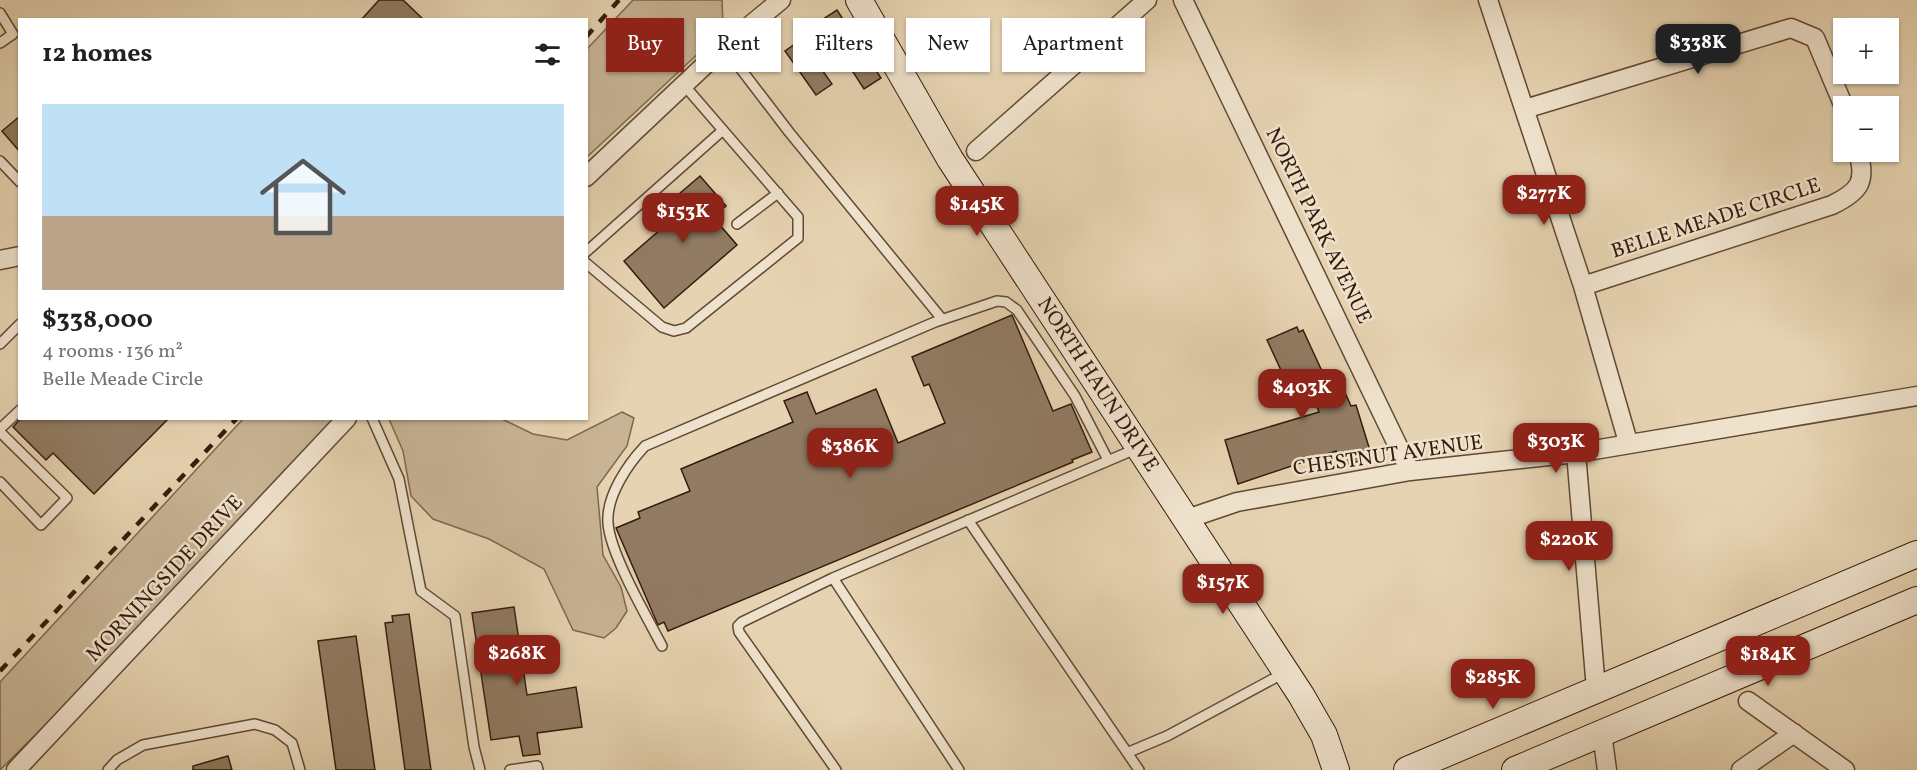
<!DOCTYPE html>
<html lang="en">
<head>
<meta charset="utf-8">
<style>
	:root { --surface:#fff; --page:#f2f2f2; --text:#202124; --muted:#757577; --accent:#8f2418 }
	body { margin:0; font-family:Vollkorn,serif; background:var(--page); color:var(--text); height:100vh; display:flex; flex-direction:column; font-size:22px; white-space:nowrap }
	* { box-sizing:border-box; margin:0 }
	p { font-size:20px; color:var(--muted) }
	.icon { flex:none; width:33px; height:33px; fill:none; stroke:currentColor; stroke-width:2; stroke-linecap:round; stroke-linejoin:round }
	.map { position:relative; flex:1; overflow:hidden }
	.side { position:absolute; left:18px; top:18px; width:570px; height:402px; display:flex; flex-direction:column; background:var(--surface); border-radius:0px; box-shadow:0 2px 4px #0004 }
	.side>* { flex:none }
	.hud { position:absolute; left:606px; top:18px; width:570px; height:54px; display:flex; gap:12px }
	.controls { position:absolute; left:1833px; top:18px; display:grid; gap:12px }
	.controls a { display:grid; place-items:center; width:66px; height:66px; border-radius:0px; background:var(--surface); box-shadow:0 2px 4px #0004; font-size:30px }
	.price { position:absolute; translate:-50% -51px; padding:0 14px; border-radius:12px; background:var(--accent); color:#fff; font-size:20px; line-height:39px; filter:drop-shadow(0 2px 3px #0008) }
	.price::after { content:''; position:absolute; left:50%; top:36px; width:18px; height:14px; margin-left:-9px; background:inherit; clip-path:polygon(0 0,100% 0,50% 100%) }
	.price.on { background:#222; color:#fff }
	ul { padding:0; list-style:none }
	li { display:grid; align-content:center; gap:12px; height:318px; padding:0 24px }
	li span { display:grid; place-items:center; height:186px; border-radius:0px; color:#555 }
	li>.icon { margin-inline-start:auto }
	span .icon { width:108px; height:108px; fill:#fffc; stroke-width:1 }
	li b { font-size:26px }
	h2 { display:flex; justify-content:space-between; align-items:center; height:72px; padding:0 24px; font-size:26px }
	.pill { padding:0 21px; border-radius:0px; background:var(--surface); box-shadow:0 2px 4px #0004; font-size:21px; line-height:54px }
	.pill.on { background:var(--accent); color:#fff }
	.map>svg:first-child { display:block }
</style>
</head>
<body>
<div class="map">
<svg width="1917" height="770" viewBox="0 0 1917 770">
	<rect width="100%" height="100%" fill="#e6d3b1"/>
	<filter id="stains"><feTurbulence type="fractalNoise" baseFrequency=".00333" numOctaves="4"/><feColorMatrix values="0 0 0 0 .2 0 0 0 0 .09 0 0 0 0 .02 0 0 0 .5 -.17"/></filter>
	<radialGradient id="worn" r=".72"><stop offset=".6" stop-color="#630" stop-opacity="0"/><stop offset="1" stop-color="#630" stop-opacity=".3"/></radialGradient>
	<path fill="#c8b495" stroke="#7e6851" stroke-width="1.5" d="M633,0H722L723,24L703,49L587,157V49Z
		M622,412L634,418L627,446L597,487L603,555L621,587L627,611L616,628L604,638L573,630L544,569L489,539L433,519L411,496L403,451L389,419H502L533,434L567,440Z
		M243,419H333L144,627L0,770V682Z"/>
	<path fill="#917b62" stroke="#351b0d" stroke-width="1.5" d="M379,0H403L424,20H361Z
		M837,10L881,78L864,89L820,21Z
		M801,40L832,84L816,95L785,51Z
		M20,116V152L2,131Z
		M700,176L726,206L713,217L737,245L664,308L624,261L668,223L658,212Z
		M1012,315L1053,411L1071,404L1092,452L1072,460L1073,462L668,631L664,622L658,625L616,528L640,518L638,512L690,491L681,469L793,422L784,401L807,392L816,414L876,389L898,443L945,423L929,384L924,386L912,357Z
		M1297,327L1299,332L1303,330L1327,382L1338,377L1351,406L1356,405L1372,457L1340,467L1336,451L1238,484L1225,440L1319,412L1310,388L1292,394L1267,340Z
		M21,418H169L94,494L53,453L46,460L13,427Z
		M514,607L527,695L576,687L582,727L537,733L540,754L523,756L519,736L491,740L472,613Z
		M409,614L424,719L431,770H405L385,623L393,622L392,616Z
		M356,636L375,770H336L318,641Z
		M228,756L232,770H193V766Z"/>
	<g fill="none" stroke-linecap="round" stroke-linejoin="round">
		<g stroke="#614936" stroke-width="12">
			<path id="lane" d="M0,13L13,34L0,43
				M724,47L789,132L942,319
				M0,161L20,182
				M737,224L778,193
				M586,252L723,130
				M586,263L662,327L674,331L686,328L798,238V217L684,85
				M0,344L20,324
				M372,418L399,479L421,591L455,616L474,747L480,770
				M0,429L20,410
				M0,432L67,498L41,525L0,482
				M968,520L1139,770
				M833,578L742,622L738,626L739,632L836,770
				M662,646C647,617 610,554 608,523C606,496 628,464 645,446L935,322L997,301L1006,302L1017,310L1075,396L1108,460
				M1129,752L1167,736L1284,673
				M108,770L117,760L143,745L255,724L275,730L292,743L300,770
				M510,770L537,766L538,770
				M959,770L833,578L1138,448"/>
		</g>
		<g stroke="#614936" stroke-width="21">
			<path id="street" d="M1183,0L1410,471
				M1488,0L1583,286L1628,442
				M1525,109L1791,28L1815,38L1844,107
				M976,151L1147,0
				M586,177L724,47L781,0
				M0,260L20,256
				M1583,286L1832,205C1859,192 1867,182 1858,152
				M1576,453L1596,689
				M1187,519L1237,502L1410,471L1576,453L1917,396
				M1748,701L1845,770
				M1602,733L1607,770
				M16,770L347,418
				M1741,770L1794,733"/>
		</g>
		<g stroke="#351b0d" stroke-width="28">
			<g id="secondary">
				<path id="s1" d="M859,0L950,159L1301,695L1324,735L1336,770"/>
				<path d="M1407,770L1917,554"/>
				<path d="M1515,770L1917,600"/>
			</g>
		</g>
		<use href="#lane" stroke="#efe2cc" stroke-width="9"/>
		<use href="#street" stroke="#efe2cc" stroke-width="18"/>
		<use href="#secondary" stroke="#efe2cc" stroke-width="26"/>
		<path stroke="#351b0d" stroke-width="4.5" stroke-dasharray="10 10" stroke-linecap="butt" d="M586,37L619,0
			M0,671L237,418"/>
	</g>
	<g text-anchor="middle" dominant-baseline="central" stroke-width="5" stroke-linejoin="round" paint-order="stroke">
		<g font-size="21" fill="#351b0d" stroke="#efe2cc">
			<text transform="translate(1716 219) rotate(-18)">BELLE MEADE CIRCLE</text>
			<text transform="translate(1318 226) rotate(64)">NORTH PARK AVENUE</text>
			<text stroke="none"><textPath href="#s1" startOffset="453">NORTH HAUN DRIVE</textPath></text>
			<text transform="translate(1388 456) rotate(-8)">CHESTNUT AVENUE</text>
			<text transform="translate(165 579) rotate(-47)">MORNINGSIDE DRIVE</text>
		</g>
	</g>
	<rect width="100%" height="100%" filter="url(#stains)"/>
	<rect width="100%" height="100%" fill="url(#worn)"/>
</svg>
<div class="controls">
<a>+</a>
<a>−</a>
</div>
<b class="price on" style="left:1698px;top:75px">$338K</b>
<b class="price" style="left:1544px;top:226px">$277K</b>
<b class="price" style="left:977px;top:237px">$145K</b>
<b class="price" style="left:683px;top:244px">$153K</b>
<b class="price" style="left:1302px;top:420px">$403K</b>
<b class="price" style="left:1556px;top:474px">$303K</b>
<b class="price" style="left:850px;top:479px">$386K</b>
<b class="price" style="left:1569px;top:572px">$220K</b>
<b class="price" style="left:1223px;top:615px">$157K</b>
<b class="price" style="left:517px;top:686px">$268K</b>
<b class="price" style="left:1768px;top:687px">$184K</b>
<b class="price" style="left:1493px;top:710px">$285K</b>
<div class="hud">
<a class="pill on">Buy</a>
<a class="pill">Rent</a>
<a class="pill">Filters</a>
<a class="pill">New</a>
<a class="pill">Apartment</a>
</div>
<section class="side">
<h2>12 homes<svg class="icon" aria-label="filters" viewBox="0 0 24 24"><path d="M4 7h16M4 17h16"/><circle cx="9" cy="7" r="2"/><circle cx="15" cy="17" r="2"/></svg></h2>
<ul>
<li><span style="background:linear-gradient(#bfe0f5 60%,#b9a48a 0)"><svg class="icon" aria-label="home" viewBox="0 0 24 24"><path d="M3 11l9-7 9 7M6 9v11h12V9"/></svg></span><div><b>$338,000</b><p>4 rooms · 136 m²</p><p>Belle Meade Circle</p></div></li>
</ul>
</section>
</div>
</body>
</html>
